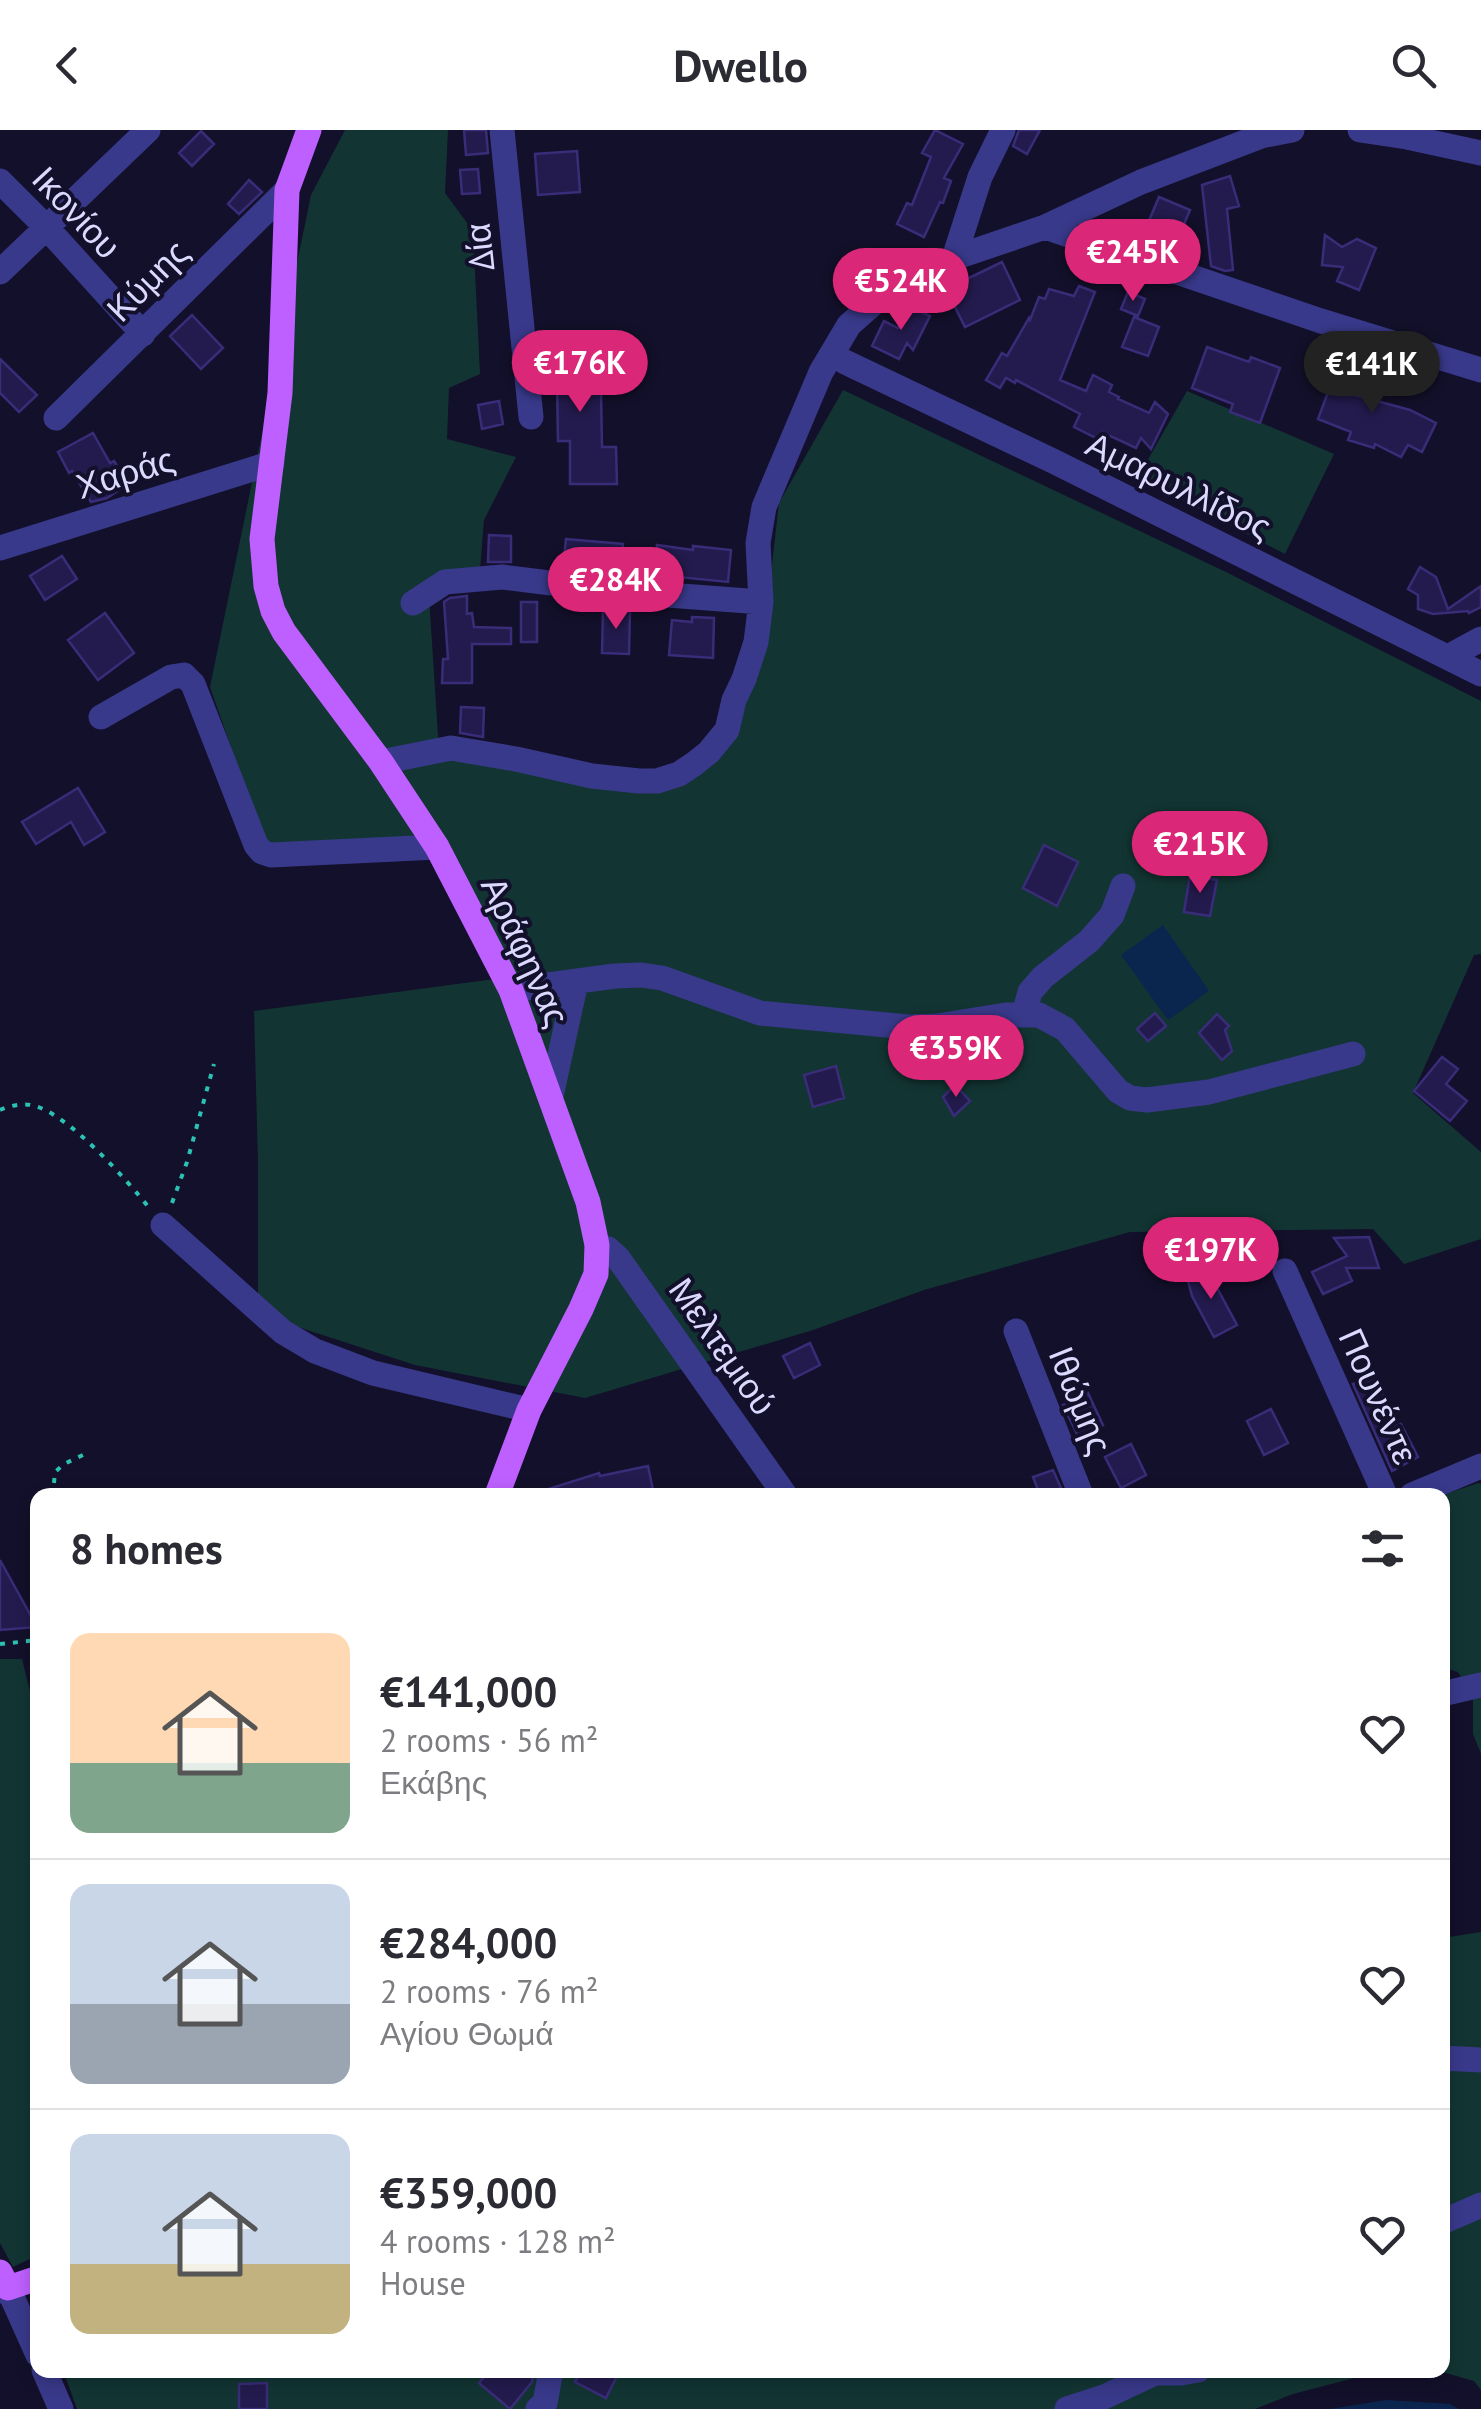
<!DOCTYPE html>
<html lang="en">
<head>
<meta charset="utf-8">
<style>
	:root { --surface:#fff; --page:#f7f7f7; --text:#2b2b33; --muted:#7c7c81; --line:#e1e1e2; --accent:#db2777 }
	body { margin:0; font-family:"PT Sans",sans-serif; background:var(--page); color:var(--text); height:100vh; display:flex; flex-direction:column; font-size:38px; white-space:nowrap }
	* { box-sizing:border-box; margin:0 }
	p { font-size:32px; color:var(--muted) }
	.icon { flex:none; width:55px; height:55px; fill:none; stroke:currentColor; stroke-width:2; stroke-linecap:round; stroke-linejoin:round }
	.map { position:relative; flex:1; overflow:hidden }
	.drawer { position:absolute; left:30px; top:1358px; width:1420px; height:890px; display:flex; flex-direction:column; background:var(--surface); border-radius:20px; box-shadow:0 5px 15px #0003 }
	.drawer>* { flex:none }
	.price { position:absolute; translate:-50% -85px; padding:0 22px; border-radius:35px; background:var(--accent); color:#fff; font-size:32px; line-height:65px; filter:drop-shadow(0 2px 5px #0008) }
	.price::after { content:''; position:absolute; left:50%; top:60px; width:30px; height:22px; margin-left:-15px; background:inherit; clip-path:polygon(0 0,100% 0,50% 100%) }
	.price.active { background:#222; color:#fff }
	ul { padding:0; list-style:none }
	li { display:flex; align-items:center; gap:30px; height:250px; padding:0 40px }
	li+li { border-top:2px solid var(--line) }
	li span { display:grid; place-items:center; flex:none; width:280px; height:200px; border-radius:20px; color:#555 }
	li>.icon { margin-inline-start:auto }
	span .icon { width:120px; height:120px; fill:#fffc; stroke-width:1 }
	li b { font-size:42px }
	h2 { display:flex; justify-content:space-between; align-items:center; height:120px; padding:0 40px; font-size:42px }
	header { display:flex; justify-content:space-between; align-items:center; height:130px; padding:0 40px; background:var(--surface); font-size:45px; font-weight:600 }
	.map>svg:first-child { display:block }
</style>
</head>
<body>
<header><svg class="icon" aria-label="back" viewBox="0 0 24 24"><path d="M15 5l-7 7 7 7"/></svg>Dwello<svg class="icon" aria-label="search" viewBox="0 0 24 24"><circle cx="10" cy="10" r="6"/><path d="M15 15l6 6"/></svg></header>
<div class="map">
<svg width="1481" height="2279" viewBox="0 0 1481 2279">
	<rect width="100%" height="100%" fill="#13102b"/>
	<path fill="#123533" d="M345,0H448L445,63L473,101L480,244L449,258L447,309L516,327L484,390L480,439L428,451L439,621L665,660L722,616L764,506L779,373L843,260L1226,442L1481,571V824L1474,825L1413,963L1481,1022V1109L1404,1134L1373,1099L1130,1102L924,1160L813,1200L585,1268L415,1235L258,1184V1032L254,881L518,846L444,726L268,724L210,557L311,65Z
		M1187,261L1334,324L1285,424L1138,347Z
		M1478,1353L1481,1354V1624L1473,1604V1569L1458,1542L1444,1538L1443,1535V1365Z
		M0,1529H22L38,1593V2125L13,2137L0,2113Z
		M1481,1802V2260L1474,2251L1435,2240H1442L1443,1808Z
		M63,2240H1385L1293,2264L1255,2279H77Z"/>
	<path fill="#0a264f" d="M1163,795L1209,861L1168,890L1121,825Z
		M1386,2270L1450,2274L1459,2279H1330Z"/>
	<path fill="#231b4d" stroke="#392c79" stroke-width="2.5" d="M464,0H486L488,23L466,25Z
		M935,0L963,14L944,48L951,51L943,73L940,72L924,107L897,94L907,73L912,75L931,27L922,23Z
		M1019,0H1040L1027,24L1013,16Z
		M201,1L214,14L192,36L179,23Z
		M577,21L580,62L538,65L535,24Z
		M478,39L480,63L462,64L460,40Z
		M1230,46L1239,76L1227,79L1233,140L1225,141L1211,136L1202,55Z
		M249,50L262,62L239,84L228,74Z
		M1159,67L1190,80L1179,106L1148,93Z
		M1325,105L1342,117L1357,109L1376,118L1359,160L1337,151L1343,137L1322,135Z
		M1002,132L1020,170L965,197L946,159Z
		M1079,156L1095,162L1060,250L1086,261L1093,245L1112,255L1109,262L1119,267L1118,269L1149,283L1155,272L1168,284L1151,319L1141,308L1136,318L1102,302L1098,309L1074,297L1080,284L1016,250L1015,253L1006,248L1000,258L986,250L1002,223L1007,226L1029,188L1030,190L1039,167L1045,169L1049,159L1074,166Z
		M1128,162L1145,169L1138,186L1121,179Z
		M909,176L930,186L913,220L907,213L899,229L872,216L884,191L898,198Z
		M192,185L223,218L201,239L170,206Z
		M1134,187L1159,197L1148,226L1122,217Z
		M583,208L588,262H601L602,317H616L617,354H570V311H558L557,254L550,255L546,211Z
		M1207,217L1249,232L1251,227L1280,238L1260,293L1230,282L1233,274L1192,258Z
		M1341,227L1362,235L1351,264L1410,280L1436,293L1422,322L1408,315L1401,327L1375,314L1374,318L1348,310L1351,302L1318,289Z
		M0,229L37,265L19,282L0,263Z
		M499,271L503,294L482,299L478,275Z
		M93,303L110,333L114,331L128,354L107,368L91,372L72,341L69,343L58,322Z
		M489,405L511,406V432H488Z
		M566,409L623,414L620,444L563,438Z
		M657,415L693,420V416L731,420L728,452L679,447L678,450L653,448Z
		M62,426L77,449L45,470L30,446Z
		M1420,437L1436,447L1448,479L1481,456V477L1469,483L1468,481L1433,484L1418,479V465L1408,459Z
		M467,466V484L472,483L474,497L511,498V514H472V553H442L443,529H448L444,472L450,468Z
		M521,472H537V512H521Z
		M603,479L630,480L629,524L602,523Z
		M105,483L134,523L98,550L68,510Z
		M692,487L714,488L713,528L669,525L672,490L692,492Z
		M461,577L484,578L483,607L460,603Z
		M78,658L105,702L84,715L71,692L36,714L22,692Z
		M1044,715L1078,732L1057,776L1023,758Z
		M1190,745L1217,750L1210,786L1184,782Z
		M1155,883L1166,896L1148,911L1137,899Z
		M1217,884L1229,896L1225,900L1232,921L1222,930L1199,903Z
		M1442,927L1458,939L1446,954L1467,971L1450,991L1414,961Z
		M836,936L844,968L813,977L804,945Z
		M955,955L970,971L954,986L943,967Z
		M1369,1107L1379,1138H1346L1352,1151L1323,1164L1312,1142L1347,1126L1334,1108Z
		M1215,1138L1219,1153L1215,1154L1237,1195L1214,1207L1192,1166L1187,1147Z
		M810,1213L820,1235L794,1248L783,1226Z
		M1376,1246L1394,1297L1401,1294L1418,1327L1392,1341L1353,1254Z
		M1088,1263L1103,1295L1078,1306L1063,1275Z
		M1271,1279L1288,1313L1264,1325L1247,1291Z
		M1131,1314L1146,1345L1121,1358L1105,1327Z
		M648,1336L654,1365H543L542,1361L599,1343L600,1346Z
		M1053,1340L1061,1358L1040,1365L1033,1347Z
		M0,1430L37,1497L0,1500Z
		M490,2240H534L532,2252L510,2279L479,2253Z
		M581,2240H620L606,2268L575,2252Z
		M267,2253V2279H239V2254Z"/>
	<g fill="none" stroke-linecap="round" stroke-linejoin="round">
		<path stroke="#2bc1b3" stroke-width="4" stroke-dasharray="5 8" stroke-linecap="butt" d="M0,980C9,976 21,973 31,975C66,981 128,1051 150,1079
			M172,1073L187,1032L214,934
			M59,1365L54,1353L55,1342L64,1334L85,1324
			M0,1514L38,1510"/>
		<path stroke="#39398b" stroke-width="25" d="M502,0L531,287
			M1360,0L1407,7L1481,23
			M0,51L46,97L143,204
			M1045,97L1321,191L1481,240
			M954,128L980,47L1003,0
			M0,142L148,0
			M845,232L1055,332L1481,544
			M56,288L287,60
			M0,418L272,333
			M413,473L445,452L502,447L615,461L761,472
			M1448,527L1481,509
			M101,587L171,547L184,545L193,554L256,715L262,722L271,725L437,717
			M381,632L451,618L516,629L592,646L639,651H657L679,644L694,634L709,622L727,600L734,570L744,549L756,512L761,472L758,413L764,377L821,242L849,195L884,164L954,128L1045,97L1141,52L1261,6L1292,0
			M511,860L615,846L641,845L662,848L760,883L908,897L937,896L1006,885H1039L1065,899L1118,961L1130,968L1147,970L1209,962L1353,924
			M1024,884L1030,862L1043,847L1089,811L1112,785L1123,756
			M551,966L576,852
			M163,1095L283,1202L315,1221L373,1243L529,1280
			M597,1115L608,1119L618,1128L785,1365
			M1285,1141L1385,1365
			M1016,1201L1081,1365
			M1412,1365L1481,1336
			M1442,1564L1481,1555
			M1442,1928L1481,1930
			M1442,2092L1481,2075
			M0,2161L8,2158L38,2225
			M44,2240L61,2279
			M538,2279L545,2273L551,2240
			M1067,2279L1104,2267L1155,2243H1181L1198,2240"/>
		<path stroke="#be60ff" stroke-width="25" d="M309,0L287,60L280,263L262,409L266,456L273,481L284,502L381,632L437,717L511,860L588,1072L597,1115L596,1144L581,1179L529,1280L497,1365
			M0,2142L8,2158L38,2148"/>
	</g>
	<g text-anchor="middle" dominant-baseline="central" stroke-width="8" stroke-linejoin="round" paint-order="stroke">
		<g font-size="35" fill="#dcd9ff" stroke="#13102b">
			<text transform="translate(77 82) rotate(47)">Ικονίου</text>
			<text transform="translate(479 117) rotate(-96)">Δία</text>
			<text transform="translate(147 150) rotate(-45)">Κύμης</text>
			<text transform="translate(125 342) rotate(-17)">Χαράς</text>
			<text transform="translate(1179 355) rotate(26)">Αμαρυλλίδος</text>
			<text transform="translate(526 821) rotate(65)">Αράφηνας</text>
			<text transform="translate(723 1216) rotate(55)">Μελτεμιού</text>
			<text transform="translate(1379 1266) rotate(66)">Πουνέντε</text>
			<text transform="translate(1081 1270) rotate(68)">Ιθώμης</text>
		</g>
	</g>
</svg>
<b class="price" style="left:1133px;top:174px">€245K</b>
<b class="price" style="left:901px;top:203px">€524K</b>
<b class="price" style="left:580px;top:285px">€176K</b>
<b class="price active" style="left:1372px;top:286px">€141K</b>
<b class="price" style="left:616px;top:502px">€284K</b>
<b class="price" style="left:1200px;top:766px">€215K</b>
<b class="price" style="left:956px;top:970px">€359K</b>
<b class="price" style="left:1211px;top:1172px">€197K</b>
<section class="drawer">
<h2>8 homes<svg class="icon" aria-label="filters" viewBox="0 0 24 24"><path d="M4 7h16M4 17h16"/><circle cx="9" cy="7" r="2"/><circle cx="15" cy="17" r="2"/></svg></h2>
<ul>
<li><span style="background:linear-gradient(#ffd9b3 65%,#7fa58c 0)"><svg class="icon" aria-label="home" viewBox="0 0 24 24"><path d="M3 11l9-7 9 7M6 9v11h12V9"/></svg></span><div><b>€141,000</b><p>2 rooms · 56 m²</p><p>Εκάβης</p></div><svg class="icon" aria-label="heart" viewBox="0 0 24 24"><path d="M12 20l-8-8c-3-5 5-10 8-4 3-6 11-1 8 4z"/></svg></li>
<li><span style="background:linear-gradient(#c9d6e8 60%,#9aa5b1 0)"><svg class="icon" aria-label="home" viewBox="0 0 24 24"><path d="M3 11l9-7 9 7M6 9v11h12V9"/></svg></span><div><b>€284,000</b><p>2 rooms · 76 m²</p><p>Αγίου Θωμά</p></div><svg class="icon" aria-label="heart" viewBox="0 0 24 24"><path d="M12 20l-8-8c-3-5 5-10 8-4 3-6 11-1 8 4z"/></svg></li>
<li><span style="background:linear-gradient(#c9d6e8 65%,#c2b280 0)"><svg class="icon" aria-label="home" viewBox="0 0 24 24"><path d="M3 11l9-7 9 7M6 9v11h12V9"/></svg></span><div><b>€359,000</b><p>4 rooms · 128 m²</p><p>House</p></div><svg class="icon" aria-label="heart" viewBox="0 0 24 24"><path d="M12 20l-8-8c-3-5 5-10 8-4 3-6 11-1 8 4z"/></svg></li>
</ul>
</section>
</div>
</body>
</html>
